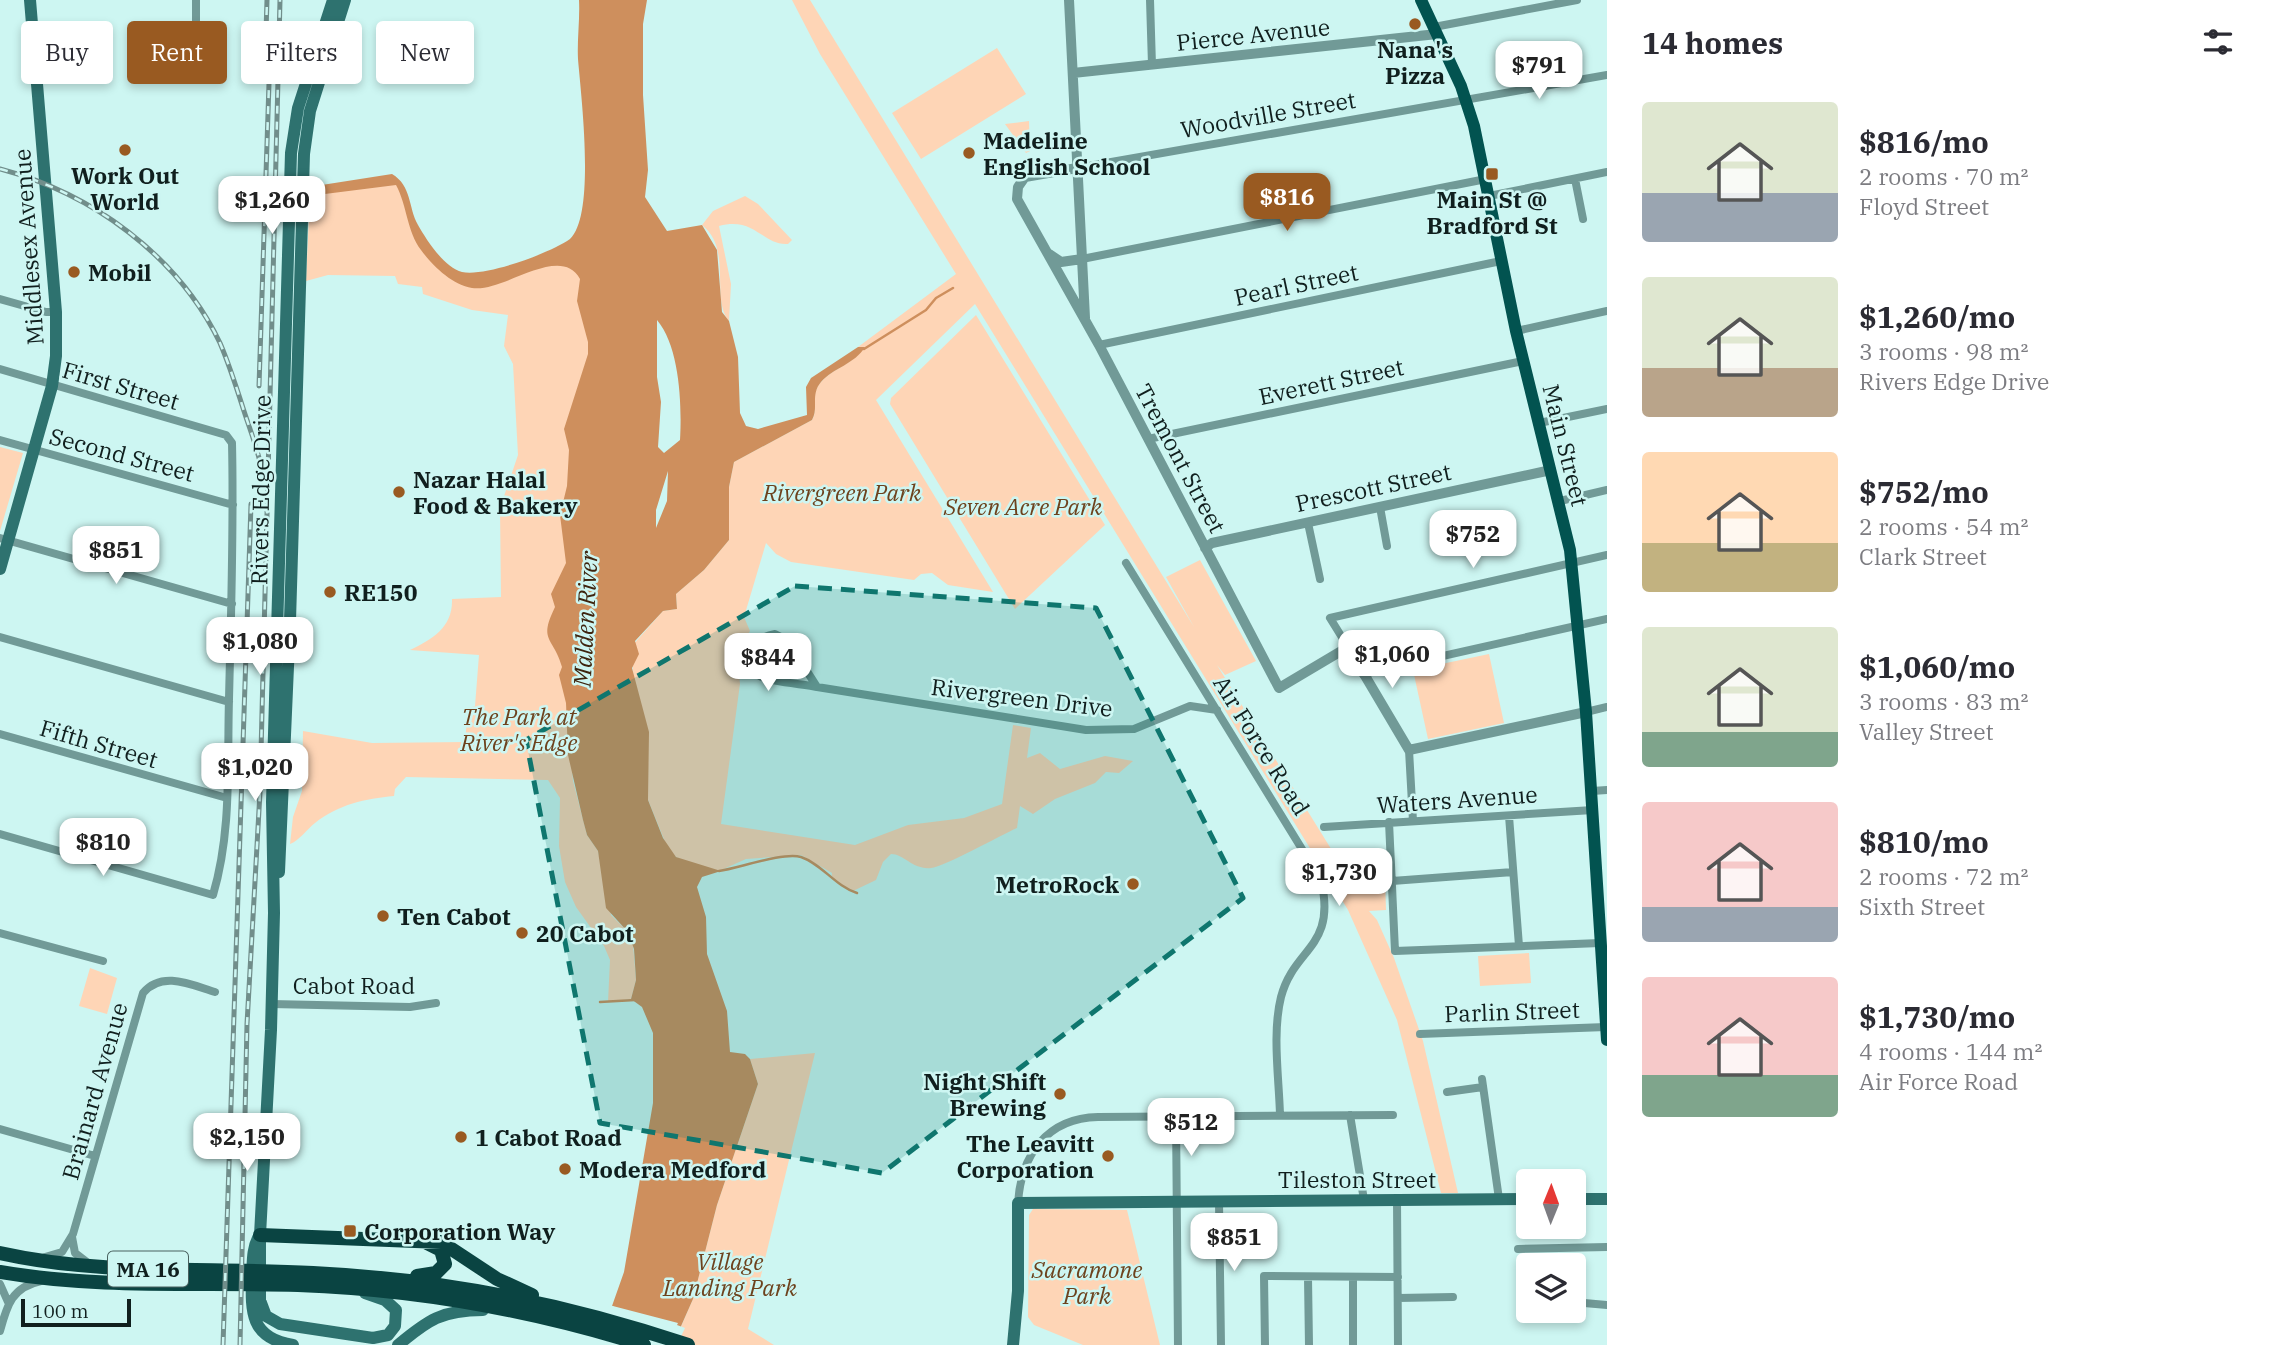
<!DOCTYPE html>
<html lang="en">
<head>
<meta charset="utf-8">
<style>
	:root { --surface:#fff; --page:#f7f7f7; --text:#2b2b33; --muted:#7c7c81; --accent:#995a21 }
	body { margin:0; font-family:"IBM Plex Serif",serif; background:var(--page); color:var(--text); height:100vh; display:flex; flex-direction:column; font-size:26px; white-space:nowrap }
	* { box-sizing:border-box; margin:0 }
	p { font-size:23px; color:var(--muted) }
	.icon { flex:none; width:38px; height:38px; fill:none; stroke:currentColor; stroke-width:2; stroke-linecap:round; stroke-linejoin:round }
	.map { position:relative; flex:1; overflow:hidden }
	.drawer { display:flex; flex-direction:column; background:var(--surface); width:665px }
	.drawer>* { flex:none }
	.banner { position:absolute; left:21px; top:21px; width:665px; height:63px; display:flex; gap:14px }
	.needle { width:46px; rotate:1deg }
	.controls { position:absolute; left:1516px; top:1169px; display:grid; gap:14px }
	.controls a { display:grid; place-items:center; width:70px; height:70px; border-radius:7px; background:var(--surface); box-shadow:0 4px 10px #0003; font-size:35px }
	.scale { position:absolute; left:21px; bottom:18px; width:110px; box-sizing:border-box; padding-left:7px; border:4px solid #101f1e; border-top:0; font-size:19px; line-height:24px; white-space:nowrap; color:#101f1e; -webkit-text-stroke:5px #cdf6f2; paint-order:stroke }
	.price { position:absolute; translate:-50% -60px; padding:0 16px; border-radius:14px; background:#fff; color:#222; font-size:23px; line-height:46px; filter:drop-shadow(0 2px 4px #0008) }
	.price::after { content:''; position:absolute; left:50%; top:42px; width:21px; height:16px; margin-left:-10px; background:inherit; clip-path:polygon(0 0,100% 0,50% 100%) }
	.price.current { background:var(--accent); color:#fff }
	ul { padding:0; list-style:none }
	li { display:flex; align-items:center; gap:21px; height:175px; padding:0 35px }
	li span { display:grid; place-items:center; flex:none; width:196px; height:140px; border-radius:7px; color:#555 }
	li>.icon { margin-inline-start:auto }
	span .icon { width:84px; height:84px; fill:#fffc; stroke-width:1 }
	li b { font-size:30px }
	h2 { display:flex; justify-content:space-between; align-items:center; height:84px; padding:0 35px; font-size:30px }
	.chip { padding:0 24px; border-radius:7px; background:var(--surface); box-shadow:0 4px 10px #0003; font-size:24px; line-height:63px }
	.chip.current { background:var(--accent); color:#fff }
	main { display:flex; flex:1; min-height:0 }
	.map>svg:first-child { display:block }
</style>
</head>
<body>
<main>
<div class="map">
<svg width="1607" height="1345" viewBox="0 0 1607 1345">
	<rect width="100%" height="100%" fill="#cdf6f2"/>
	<path fill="#fed5b6" d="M792,0H810L1194,627L1166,577L1200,560L1256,661L1225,675L1217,665L1333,852L1384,849L1386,910L1369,911L1377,920L1394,958L1423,1041L1458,1193H1441L1397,1020L1348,910L975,304L876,400L993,592L948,585L932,573L921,574L914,580L791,562L776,554L766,543L744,617L750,631L737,651L740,684L721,824L855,845L908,825L964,818L1002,804L1013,725L1031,728L1027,758L1040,753L1060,769L1105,756L1133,761L1119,773L1106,772L1095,783L1055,799L1033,814L1020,806L1017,828C1001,835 944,867 931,868C913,870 904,854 891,854L883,862L876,880L853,891C844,888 830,881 832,873L801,855L746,859L719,871L693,865L676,857L668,849L648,800L647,740L635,694L631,647L663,611L677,609L676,594L704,570L729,540V487L734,462L812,420C818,410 811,399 817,388C825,372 848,366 860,353L858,347L956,274L820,54Z
		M997,48L1026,94L921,159L892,113Z
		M1029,121L1030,151L1026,153L1005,124Z
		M398,182L406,211L453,278L558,262L575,268L582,275L591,342L571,451L569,564L558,607L573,781L587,835L598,851L611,915L628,932L633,945L636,980L631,999L608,1002L610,960L604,946L576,907L565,882L559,846L560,798L548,780L406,777L395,789L394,796C365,799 339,804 315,823C307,829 299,841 290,844L293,817L302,791L303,731L372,743L465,742L468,708L475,706L479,655L410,650C433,639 453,627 452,599L501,597L500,508L518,455L513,364L504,346L508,315L472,310L423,294L422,287L398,284L395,276L328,275L306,281L310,194Z
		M745,196L758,204L792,240L788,244C763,246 755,216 719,226L731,284L729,321C710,299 733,249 702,225L713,211Z
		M976,315L1105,525L1015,609L890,404L891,398Z
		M0,447L23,453L0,531Z
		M1489,654L1504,723L1428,739L1413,670Z
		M1529,953L1531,983L1480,986L1478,956Z
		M90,968L117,978L107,1014L79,1006Z
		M815,1053L748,1329L774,1345H673L693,1299L717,1205L758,1084L750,1059Z
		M1033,1209L1127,1210L1160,1345H1083L1034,1325L1028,1317L1029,1215Z"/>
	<path fill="#ce8f5d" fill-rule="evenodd" d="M579,0H647L643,24V95L648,170L645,197L667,231L702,225L717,250L722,312L729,321L738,357L740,413L746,426L758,429L807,415L806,387L811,378L858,347H865C855,364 833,368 821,382C810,395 819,408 812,420L734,462L729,487V540L704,570L676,594L677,609L663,611L635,641L639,654L632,668L649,732L648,800L663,838L676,857L721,871L702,877L697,887L706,917L707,954L727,1011L730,1052L745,1054L750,1059L758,1084L717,1205L693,1299L678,1333L612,1306L624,1272L653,1103V1033L642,1007L631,999L636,980L634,949L628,932L606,908L598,851L587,835L583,820L568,755L566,703L559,675L562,667C553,636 538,642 555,607L551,594L566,563L560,515L567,486L569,450L564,429L588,354V342L577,301L580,279C560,243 503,293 472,288C452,285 432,265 421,250C407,232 407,205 396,185L309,196V187L392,174C412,186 408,207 418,225C427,241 445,268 462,272C486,277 550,253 570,239C596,215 581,96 578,59C577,40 580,20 579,0ZM657,320C680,347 682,406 680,440L664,453L658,447L661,402L657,377ZM668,471L667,501L656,528V510Z"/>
	<path fill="#cdf6f2" d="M609,1305L678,1323L677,1325L685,1328L677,1345H597Z"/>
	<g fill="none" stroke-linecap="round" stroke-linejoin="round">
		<path stroke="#ce8f5d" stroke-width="2.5" d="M864,349L926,310L936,298L953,288
			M719,871C739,868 783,852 801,857C822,864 835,886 857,893
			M600,1002L635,1000"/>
		<path stroke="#719a97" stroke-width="8" d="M1150,0L1152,65
			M196,27V0
			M1434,27L1577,0
			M1077,168L1607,75
			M1575,179L1583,219
			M1489,196L1607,172
			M1082,259L1486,179
			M0,299L46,312H56
			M1516,331L1607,311
			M1099,345L1501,261
			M0,369L226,435L232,443C234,529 231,614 229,699C227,765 232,831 213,895L0,834
			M1539,423L1607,409
			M1148,439L1523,361
			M0,440L233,505
			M1560,501L1607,490
			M1380,507L1387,546
			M1308,523L1320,579
			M0,538L232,604
			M1126,563L1321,880C1337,948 1294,947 1281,997C1272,1033 1279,1078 1280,1115
			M775,634L787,640L817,687C804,684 768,682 758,675C734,659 754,637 775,634Z
			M0,637L229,702
			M1348,647L1330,618L1607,555
			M1363,674L1607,619
			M817,687L1086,730L1134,729L1190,706L1217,710
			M1586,712L1607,707
			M0,734L227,798
			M1409,750L1413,821
			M1592,791L1607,790
			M1509,816L1519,946
			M1389,822L1395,951L1600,943
			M1324,827L1593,810
			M1392,881L1513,872
			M0,933L103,961
			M271,1004L410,1007L436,1003
			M1420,1034L1606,1027
			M1482,1079L1499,1199
			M1447,1092L1483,1087
			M1176,1115L1178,1345
			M1350,1115L1364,1200
			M0,1129L95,1156
			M1397,1200L1398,1345
			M1219,1202L1221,1345
			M1018,1203C1021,1155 1047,1118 1098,1117L1393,1115
			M72,1237L75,1253L88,1263
			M1518,1249L1607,1247
			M45,1257L62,1252L73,1234L143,993C162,970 192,985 215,992
			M1353,1277V1345
			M1308,1278L1309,1345
			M0,1284L8,1302
			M1398,1298L1453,1297
			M1522,1299L1528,1298
			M1573,1302L1607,1305
			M0,1331C7,1305 12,1287 41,1281
			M1265,1345L1264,1276L1398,1277"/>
		<path stroke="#719a97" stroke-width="10" d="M1069,0L1085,318
			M1073,73L1437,34
			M1077,168L1025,177L1018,187L1017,199L1099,345L1279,688L1348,647L1409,750L1586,712
			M1049,254L1061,262L1082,259
			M1205,548L1212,543L1551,470"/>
		<path stroke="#2e726f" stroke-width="12" d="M333,0L298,108L291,153L272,802L274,913L271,1030L260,1235V1300L266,1316L280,1324L373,1338L388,1335L395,1326L396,1310L385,1300L365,1293
			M0,569L52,386L56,356V312L30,0
			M279,872L290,621L304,154L310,111L345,0
			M1573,1199H1607
			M258,1238C252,1250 253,1262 252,1276C251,1312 250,1338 293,1345
			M398,1345C428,1320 442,1310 483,1310
			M1013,1345L1018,1291V1203L1528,1199"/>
		<path stroke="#025350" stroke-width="12" d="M1421,0L1461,86L1474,126L1516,331L1570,550L1586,712L1607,1040"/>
		<path stroke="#0a4442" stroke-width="14" d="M260,1235L441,1242L497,1279L532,1295
			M0,1253C103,1276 208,1267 313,1273C441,1279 567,1304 688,1345
			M0,1272C98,1289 199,1282 298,1285C415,1289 532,1310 644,1345
			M417,1276L436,1273L445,1264L441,1250L427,1243"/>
		<g stroke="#718e8b" stroke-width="5">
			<path id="rail" d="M265,63L267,0
				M0,169C91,193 178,255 220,343C229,364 236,386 243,408C250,430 259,452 263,475
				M259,386L270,53
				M223,1345L251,504
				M240,1345L247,1024L260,792L280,0"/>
		</g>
		<use href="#rail" stroke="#cdf6f2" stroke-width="2.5" stroke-dasharray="8" stroke-linecap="butt"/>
	</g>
	<path fill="#0f766e" fill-opacity="0.2" stroke="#0f766e" stroke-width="5" stroke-dasharray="14 9" stroke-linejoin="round" d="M795,586L1096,608L1243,898L882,1173L600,1123L526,740Z"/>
	<g fill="#995a21" stroke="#cdf6f2" stroke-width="2.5">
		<circle cx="1415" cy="24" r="7"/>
		<circle cx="125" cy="150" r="7"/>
		<circle cx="969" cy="153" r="7"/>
		<rect x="1485" y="167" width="14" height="14" rx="3.5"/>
		<circle cx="74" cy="272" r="7"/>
		<circle cx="399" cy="492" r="7"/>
		<circle cx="330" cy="592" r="7"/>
		<circle cx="1133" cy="884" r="7"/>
		<circle cx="383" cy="916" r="7"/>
		<circle cx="522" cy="933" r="7"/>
		<circle cx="1060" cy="1094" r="7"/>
		<circle cx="461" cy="1137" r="7"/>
		<circle cx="1108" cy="1156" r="7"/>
		<circle cx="565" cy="1169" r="7"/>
		<rect x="343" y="1224" width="14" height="14" rx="3.5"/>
	</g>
	<g text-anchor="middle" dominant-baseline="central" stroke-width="5" stroke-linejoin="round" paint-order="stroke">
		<rect fill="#cdf6f2" stroke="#49605e" stroke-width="2" x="108" y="1251.5" width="80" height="35" rx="5"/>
		<g font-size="21" font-weight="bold" fill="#101f1e">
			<text x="148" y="1269">MA 16</text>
		</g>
		<g font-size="23" fill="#101f1e" stroke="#cdf6f2">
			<text transform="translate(1253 34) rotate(-6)">Pierce Avenue</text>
			<text transform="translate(1268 114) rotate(-10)">Woodville Street</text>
			<text transform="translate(28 247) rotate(-94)">Middlesex Avenue</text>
			<text transform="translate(1296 284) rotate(-12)">Pearl Street</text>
			<text transform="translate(1331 381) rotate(-12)">Everett Street</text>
			<text transform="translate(121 385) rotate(16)">First Street</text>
			<text transform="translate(1566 445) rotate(76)">Main Street</text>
			<text transform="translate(122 454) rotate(15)">Second Street</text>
			<text transform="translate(1181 458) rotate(62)">Tremont Street</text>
			<text transform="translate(1373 487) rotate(-12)">Prescott Street</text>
			<text transform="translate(260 490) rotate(-89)">Rivers Edge Drive</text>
			<text transform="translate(1022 697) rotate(7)">Rivergreen Drive</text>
			<text transform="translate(99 743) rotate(16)">Fifth Street</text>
			<text transform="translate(1262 745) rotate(58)">Air Force Road</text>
			<text transform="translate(1457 799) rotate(-4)">Waters Avenue</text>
			<text x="354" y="985">Cabot Road</text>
			<text transform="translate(1512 1011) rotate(-2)">Parlin Street</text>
			<text transform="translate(94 1091) rotate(-74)">Brainard Avenue</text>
			<text x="1357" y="1179">Tileston Street</text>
		</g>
		<g font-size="23" font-weight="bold" fill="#101f1e" stroke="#cdf6f2" text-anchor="start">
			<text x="1415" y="49" text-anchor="middle">Nana's<tspan x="1415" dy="26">Pizza</tspan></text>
			<text x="983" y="140">Madeline<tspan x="983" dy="26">English School</tspan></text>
			<text x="125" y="175" text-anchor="middle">Work Out<tspan x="125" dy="26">World</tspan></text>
			<text x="1492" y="199" text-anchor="middle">Main St @<tspan x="1492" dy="26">Bradford St</tspan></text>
			<text x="88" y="272">Mobil</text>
			<text x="413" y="479">Nazar Halal<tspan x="413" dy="26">Food &amp; Bakery</tspan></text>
			<text x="344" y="592">RE150</text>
			<text x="1119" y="884" text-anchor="end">MetroRock</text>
			<text x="397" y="916">Ten Cabot</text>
			<text x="536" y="933">20 Cabot</text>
			<text x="1046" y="1081" text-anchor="end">Night Shift<tspan x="1046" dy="26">Brewing</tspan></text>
			<text x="475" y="1137">1 Cabot Road</text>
			<text x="1094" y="1143" text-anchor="end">The Leavitt<tspan x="1094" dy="26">Corporation</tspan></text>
			<text x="579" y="1169">Modera Medford</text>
			<text x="364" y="1231">Corporation Way</text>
		</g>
		<g font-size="23" font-style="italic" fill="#6d421d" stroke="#cdf6f2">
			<text x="842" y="492">Rivergreen Park</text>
			<text x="1023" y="506">Seven Acre Park</text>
			<text x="519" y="716">The Park at<tspan x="519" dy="26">River's Edge</tspan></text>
			<text x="730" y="1261">Village<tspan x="730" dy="26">Landing Park</tspan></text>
			<text x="1087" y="1269">Sacramone<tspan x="1087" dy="26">Park</tspan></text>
		</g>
		<g font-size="24" font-style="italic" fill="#3e240e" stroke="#cdf6f2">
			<text transform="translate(585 619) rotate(-87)">Malden River</text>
		</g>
	</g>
</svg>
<div class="controls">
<a><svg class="needle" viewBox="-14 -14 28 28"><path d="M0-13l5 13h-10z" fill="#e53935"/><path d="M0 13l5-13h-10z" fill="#7c7c81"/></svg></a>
<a><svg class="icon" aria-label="layers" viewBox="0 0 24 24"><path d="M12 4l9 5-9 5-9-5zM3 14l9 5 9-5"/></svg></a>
</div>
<div class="scale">100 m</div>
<b class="price" style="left:1539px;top:101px">$791</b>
<b class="price current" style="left:1287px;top:233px">$816</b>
<b class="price" style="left:272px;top:236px">$1,260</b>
<b class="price" style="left:1473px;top:570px">$752</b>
<b class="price" style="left:116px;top:586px">$851</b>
<b class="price" style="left:260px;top:677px">$1,080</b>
<b class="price" style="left:1392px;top:690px">$1,060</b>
<b class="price" style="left:768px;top:693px">$844</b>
<b class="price" style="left:255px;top:803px">$1,020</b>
<b class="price" style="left:103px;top:878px">$810</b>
<b class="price" style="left:1339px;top:908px">$1,730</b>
<b class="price" style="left:1191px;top:1158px">$512</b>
<b class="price" style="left:247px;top:1173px">$2,150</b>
<b class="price" style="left:1234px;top:1273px">$851</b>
<div class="banner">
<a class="chip">Buy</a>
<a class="chip current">Rent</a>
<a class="chip">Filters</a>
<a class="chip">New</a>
</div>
</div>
<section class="drawer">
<h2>14 homes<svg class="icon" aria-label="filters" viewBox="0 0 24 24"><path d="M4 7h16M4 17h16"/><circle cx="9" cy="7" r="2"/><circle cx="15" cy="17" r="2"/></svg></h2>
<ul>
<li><span style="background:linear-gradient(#dfe7d0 65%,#9aa5b1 0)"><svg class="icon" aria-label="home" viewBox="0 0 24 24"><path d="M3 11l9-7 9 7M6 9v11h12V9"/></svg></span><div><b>$816/mo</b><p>2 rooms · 70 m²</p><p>Floyd Street</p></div></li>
<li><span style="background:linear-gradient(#dfe7d0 65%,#b9a48a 0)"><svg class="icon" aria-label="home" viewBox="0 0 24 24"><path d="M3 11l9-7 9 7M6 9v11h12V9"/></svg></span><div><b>$1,260/mo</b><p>3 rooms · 98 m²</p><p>Rivers Edge Drive</p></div></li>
<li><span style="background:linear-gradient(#ffd9b3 65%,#c2b280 0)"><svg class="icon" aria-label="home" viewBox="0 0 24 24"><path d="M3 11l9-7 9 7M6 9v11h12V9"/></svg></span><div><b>$752/mo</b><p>2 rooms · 54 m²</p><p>Clark Street</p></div></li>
<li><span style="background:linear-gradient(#dfe7d0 75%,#7fa58c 0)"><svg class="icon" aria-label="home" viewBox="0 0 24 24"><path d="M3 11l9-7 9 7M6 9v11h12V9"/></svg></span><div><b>$1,060/mo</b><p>3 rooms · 83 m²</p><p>Valley Street</p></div></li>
<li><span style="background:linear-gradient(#f6c9c9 75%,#9aa5b1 0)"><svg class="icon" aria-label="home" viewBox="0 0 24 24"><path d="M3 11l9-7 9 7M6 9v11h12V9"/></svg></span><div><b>$810/mo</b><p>2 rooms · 72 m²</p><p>Sixth Street</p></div></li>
<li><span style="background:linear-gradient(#f6c9c9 70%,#7fa58c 0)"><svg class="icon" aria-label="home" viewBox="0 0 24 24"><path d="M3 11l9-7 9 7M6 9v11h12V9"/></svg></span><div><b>$1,730/mo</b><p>4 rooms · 144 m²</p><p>Air Force Road</p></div></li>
</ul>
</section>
</main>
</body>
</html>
